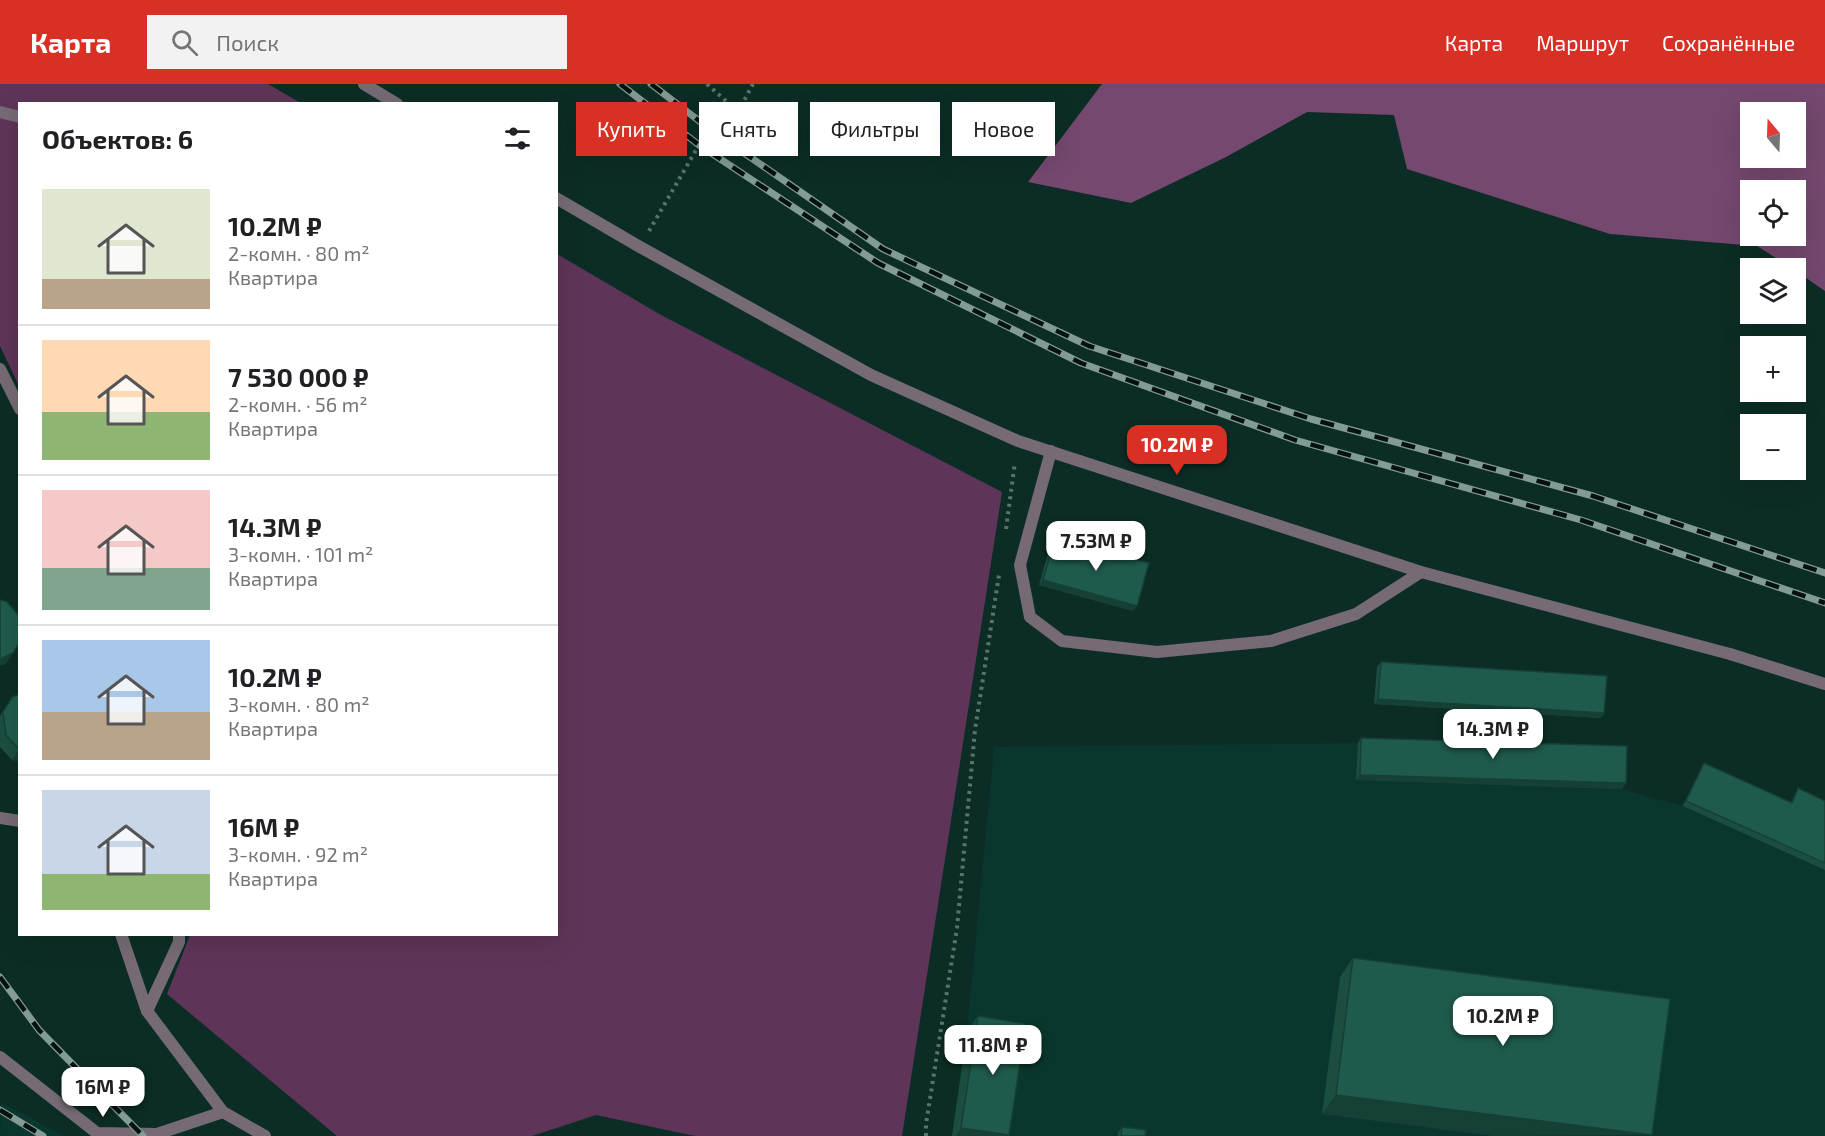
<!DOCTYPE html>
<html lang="ru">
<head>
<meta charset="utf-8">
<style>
	:root { --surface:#fff; --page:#f2f2f2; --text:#202124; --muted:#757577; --line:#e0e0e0; --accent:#d93025 }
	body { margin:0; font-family:"Exo 2",sans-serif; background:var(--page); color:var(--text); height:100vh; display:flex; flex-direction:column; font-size:22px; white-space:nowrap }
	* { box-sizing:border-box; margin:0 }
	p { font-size:20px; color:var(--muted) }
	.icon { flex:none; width:33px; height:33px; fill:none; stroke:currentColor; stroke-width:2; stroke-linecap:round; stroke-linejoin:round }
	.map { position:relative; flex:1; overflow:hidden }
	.panel { position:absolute; left:18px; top:18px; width:540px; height:834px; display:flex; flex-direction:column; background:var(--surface); border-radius:0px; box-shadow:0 6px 24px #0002 }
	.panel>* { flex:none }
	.hud { position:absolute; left:576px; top:18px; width:570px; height:54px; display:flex; gap:12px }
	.needle { width:39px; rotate:341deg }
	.buttons { position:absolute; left:1740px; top:18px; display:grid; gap:12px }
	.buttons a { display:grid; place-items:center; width:66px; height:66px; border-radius:0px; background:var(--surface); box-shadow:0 6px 24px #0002; font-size:30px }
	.price { position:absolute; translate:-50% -51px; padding:0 14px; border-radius:12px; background:#fff; color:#222; font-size:20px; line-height:39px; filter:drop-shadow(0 2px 3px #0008) }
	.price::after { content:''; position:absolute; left:50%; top:36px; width:18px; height:14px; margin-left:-9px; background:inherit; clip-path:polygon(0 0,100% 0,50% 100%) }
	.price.current { background:var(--accent); color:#fff }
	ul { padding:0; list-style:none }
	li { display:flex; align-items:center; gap:18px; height:150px; padding:0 24px }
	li+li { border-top:2px solid var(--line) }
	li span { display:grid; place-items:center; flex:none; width:168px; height:120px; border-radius:0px; color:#555 }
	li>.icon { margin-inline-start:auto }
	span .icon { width:72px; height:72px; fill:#fffc; stroke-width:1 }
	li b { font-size:26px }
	h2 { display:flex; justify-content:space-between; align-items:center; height:72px; padding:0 24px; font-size:26px }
	.chip { padding:0 21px; border-radius:0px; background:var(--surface); box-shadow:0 6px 24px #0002; font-size:21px; line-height:54px }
	.chip.current { background:var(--accent); color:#fff }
	header { display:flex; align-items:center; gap:36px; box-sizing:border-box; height:84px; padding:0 30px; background:var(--accent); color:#fff }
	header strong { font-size:28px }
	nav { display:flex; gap:33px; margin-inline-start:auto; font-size:21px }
	.search { width:420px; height:54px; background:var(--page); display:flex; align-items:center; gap:15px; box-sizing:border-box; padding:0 21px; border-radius:0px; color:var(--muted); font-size:22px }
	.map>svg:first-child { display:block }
</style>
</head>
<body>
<header>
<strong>Карта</strong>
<div class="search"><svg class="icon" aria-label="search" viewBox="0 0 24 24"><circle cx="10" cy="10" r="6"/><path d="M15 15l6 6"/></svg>Поиск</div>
<nav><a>Карта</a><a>Маршрут</a><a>Сохранённые</a></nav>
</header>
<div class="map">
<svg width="1825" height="1052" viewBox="0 0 1825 1052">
	<rect width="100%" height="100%" fill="#0c2d25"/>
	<path fill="#0a372d" d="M1358,659L1357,696L1622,705L1682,722L1701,685L1788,724H1825V1052H952L967,947L994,663Z
		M1,1018L64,1052H0Z"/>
	<path fill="#5e3558" d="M0,0H268L301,19L20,20L19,302L0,262Z
		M557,170L661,231L1002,408L902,1052H695L596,1031L532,1052H337L167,910L190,851L556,850Z"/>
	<path fill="#75486f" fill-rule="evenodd" d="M1102,0H1825V207L1796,187V184H1792L1757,162L1610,150L1407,85L1394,31L1307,28L1226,73L1131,119L1028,98ZM1750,28H1796V74H1750ZM1750,106H1796V152H1750Z"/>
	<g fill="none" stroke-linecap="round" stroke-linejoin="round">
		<path stroke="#59746d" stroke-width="4" stroke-dasharray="3 4.5" stroke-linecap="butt" d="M707,0L738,28
			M649,147L699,61L711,46L738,28L753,0
			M1006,445L1015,378
			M926,1052V1040L957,844L975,646L999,491"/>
		<path stroke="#766b74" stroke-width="12" d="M0,28L20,33
			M1051,367L1020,481L1030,533L1062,557L1157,568L1271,557L1356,530L1421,488
			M0,734L20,737
			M121,850L147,927"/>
		<path stroke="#766b74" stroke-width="12" d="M364,0L397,20
			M556,114L640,163L871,291L1018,357L1421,488L1730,570L1825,600
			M0,285L20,325
			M179,850V858L147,927L223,1028L265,1052
			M0,973L97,1049L157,1050L223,1028"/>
		<g stroke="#829b94" stroke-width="7">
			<path id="rail" d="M620,0L699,61L878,179L1081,279L1295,356L1581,436L1825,519
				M651,0L711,46L883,165L1089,262L1311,335L1593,412L1825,489
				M0,893L39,946L143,1052
				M0,1026L43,1052"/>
		</g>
		<use href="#rail" stroke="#06120f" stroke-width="4.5" stroke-dasharray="14" stroke-linecap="butt"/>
	</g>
	<path fill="#1b4e41" d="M1055,454L1133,527L1039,501L1051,459Z
		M1381,578L1604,629L1601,634L1374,620L1377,583Z
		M20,610V677L12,676L0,663V632L12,613Z
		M1361,654L1622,705L1356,696L1358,659Z
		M1704,679L1791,718L1798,704L1825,717V786L1683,722L1701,685Z
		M1353,874L1670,915L1322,1030L1340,893Z
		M978,932L1009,1052H952L967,947Z
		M1122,1043L1145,1052H1118V1048Z"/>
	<path fill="#164035" d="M1043,496L1137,522L1133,527L1039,501Z
		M13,569L6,580L0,582V575Z
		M1378,615L1604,629L1601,634L1374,620Z
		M19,665L20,677L12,676Z
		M1360,691L1626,699L1622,705L1356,696Z
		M1336,1011L1652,1051L1494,1052L1322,1030Z
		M961,1044L1009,1051V1052H956Z"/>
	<path fill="#1f5b4c" stroke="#164035" stroke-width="1.5" d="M1055,454L1149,479L1137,522L1043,496Z
		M0,516L7,518L20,533V558L13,569L0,575Z
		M1381,578L1607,592L1604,629L1378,615Z
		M20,610V666L6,651L3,628L12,613Z
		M1361,654L1627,662L1626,699L1360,691Z
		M1704,679L1792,719L1798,704L1825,717V779L1686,717Z
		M1353,874L1670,915L1652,1051L1336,1011Z
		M978,932L1026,940L1009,1051L961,1044Z
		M1122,1043L1146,1046L1145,1052H1121Z"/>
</svg>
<div class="buttons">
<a><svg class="needle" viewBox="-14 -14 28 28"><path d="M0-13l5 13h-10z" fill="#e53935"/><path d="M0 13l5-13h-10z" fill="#757577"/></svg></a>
<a><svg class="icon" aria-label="locate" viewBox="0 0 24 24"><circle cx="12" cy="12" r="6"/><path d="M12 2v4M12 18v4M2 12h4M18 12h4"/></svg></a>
<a><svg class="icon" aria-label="layers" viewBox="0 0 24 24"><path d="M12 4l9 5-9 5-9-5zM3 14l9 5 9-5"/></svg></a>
<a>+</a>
<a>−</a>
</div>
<b class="price current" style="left:1177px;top:392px">10.2M ₽</b>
<b class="price" style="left:1096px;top:488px">7.53M ₽</b>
<b class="price" style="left:1493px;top:676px">14.3M ₽</b>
<b class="price" style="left:1503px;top:963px">10.2M ₽</b>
<b class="price" style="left:993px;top:992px">11.8M ₽</b>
<b class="price" style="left:103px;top:1034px">16M ₽</b>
<div class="hud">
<a class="chip current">Купить</a>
<a class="chip">Снять</a>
<a class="chip">Фильтры</a>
<a class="chip">Новое</a>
</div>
<section class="panel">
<h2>Объектов: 6<svg class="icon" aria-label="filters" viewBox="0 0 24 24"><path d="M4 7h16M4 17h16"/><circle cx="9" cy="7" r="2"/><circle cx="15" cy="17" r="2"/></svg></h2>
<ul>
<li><span style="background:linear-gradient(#dfe7d0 75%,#b9a48a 0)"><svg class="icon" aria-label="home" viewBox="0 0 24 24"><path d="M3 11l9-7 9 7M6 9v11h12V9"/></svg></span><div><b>10.2M ₽</b><p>2-комн. · 80 m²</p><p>Квартира</p></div></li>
<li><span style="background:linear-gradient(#ffd9b3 60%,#8fb573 0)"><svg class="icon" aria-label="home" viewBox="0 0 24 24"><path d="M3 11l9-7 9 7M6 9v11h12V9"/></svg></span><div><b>7 530 000 ₽</b><p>2-комн. · 56 m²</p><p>Квартира</p></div></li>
<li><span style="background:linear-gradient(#f6c9c9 65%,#7fa58c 0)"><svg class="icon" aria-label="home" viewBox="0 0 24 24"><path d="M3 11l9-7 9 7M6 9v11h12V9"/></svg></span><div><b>14.3M ₽</b><p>3-комн. · 101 m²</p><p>Квартира</p></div></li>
<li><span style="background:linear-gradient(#a9c7e8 60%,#b9a48a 0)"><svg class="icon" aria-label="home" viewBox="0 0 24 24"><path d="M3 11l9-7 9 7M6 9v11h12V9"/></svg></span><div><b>10.2M ₽</b><p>3-комн. · 80 m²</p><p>Квартира</p></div></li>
<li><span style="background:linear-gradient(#c9d6e8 70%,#8fb573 0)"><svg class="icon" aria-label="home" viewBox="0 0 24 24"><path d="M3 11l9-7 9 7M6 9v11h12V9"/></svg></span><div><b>16M ₽</b><p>3-комн. · 92 m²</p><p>Квартира</p></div></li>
</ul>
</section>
</div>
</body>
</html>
